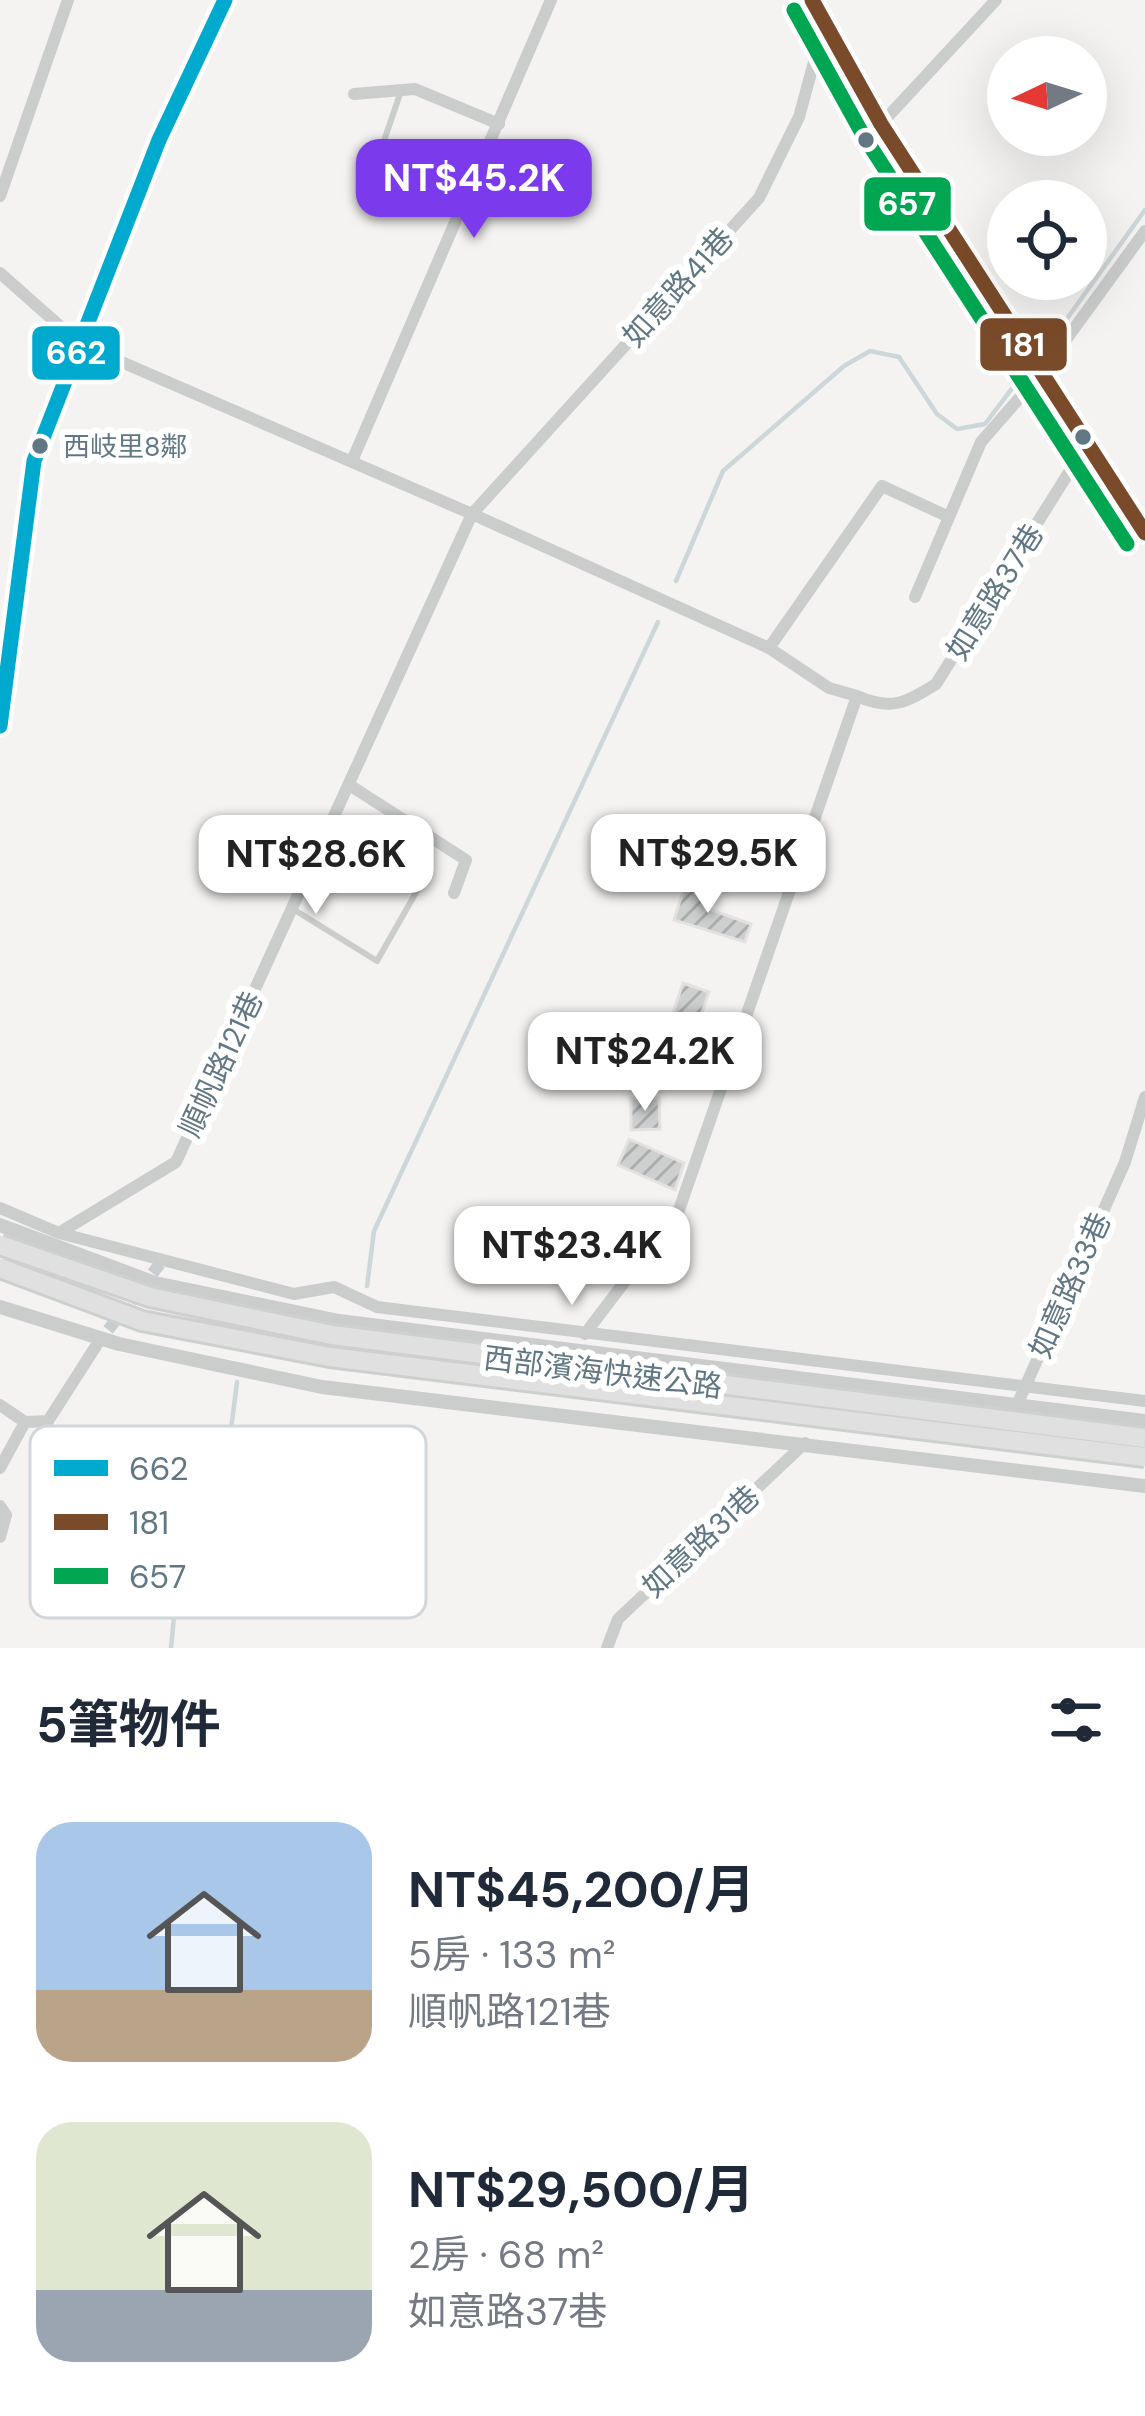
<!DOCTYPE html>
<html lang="zh-TW">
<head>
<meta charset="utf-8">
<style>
	:root { --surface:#fff; --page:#f2f2f3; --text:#1f2937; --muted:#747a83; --accent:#7c3aed }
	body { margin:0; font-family:"DM Sans","Noto Sans TC",sans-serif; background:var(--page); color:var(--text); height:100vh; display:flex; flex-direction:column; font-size:45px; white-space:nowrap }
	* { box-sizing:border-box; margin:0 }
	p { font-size:39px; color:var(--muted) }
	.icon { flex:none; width:66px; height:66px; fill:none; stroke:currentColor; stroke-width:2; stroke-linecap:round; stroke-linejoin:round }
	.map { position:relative; height:1648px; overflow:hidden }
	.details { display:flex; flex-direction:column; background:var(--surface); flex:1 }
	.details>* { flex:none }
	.needle { width:78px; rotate:266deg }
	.tools { position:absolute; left:987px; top:36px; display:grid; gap:24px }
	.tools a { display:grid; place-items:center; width:120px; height:120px; border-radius:50%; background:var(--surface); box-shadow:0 12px 48px #0002; font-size:60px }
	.price { position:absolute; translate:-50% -102px; padding:0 27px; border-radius:24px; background:#fff; color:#222; font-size:39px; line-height:78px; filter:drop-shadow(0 3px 6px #0008) }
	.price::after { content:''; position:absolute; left:50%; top:72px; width:36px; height:27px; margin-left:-18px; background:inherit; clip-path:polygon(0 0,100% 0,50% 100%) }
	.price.current { background:var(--accent); color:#fff }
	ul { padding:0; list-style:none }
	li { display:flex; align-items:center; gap:36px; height:300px; padding:0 36px }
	li span { display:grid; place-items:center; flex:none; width:336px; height:240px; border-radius:36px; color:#555 }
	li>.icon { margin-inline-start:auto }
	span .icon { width:144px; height:144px; fill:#fffc; stroke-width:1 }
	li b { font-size:51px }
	h2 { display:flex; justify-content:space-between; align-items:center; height:144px; padding:0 36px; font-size:51px }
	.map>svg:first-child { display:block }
</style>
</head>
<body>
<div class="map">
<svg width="1145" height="1648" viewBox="0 0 1145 1648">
	<defs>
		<pattern id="building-hatch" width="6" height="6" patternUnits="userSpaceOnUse" patternTransform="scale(3)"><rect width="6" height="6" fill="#cecfcf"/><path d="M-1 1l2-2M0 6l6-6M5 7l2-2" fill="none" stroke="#abadae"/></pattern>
	</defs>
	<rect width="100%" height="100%" fill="#f4f3f1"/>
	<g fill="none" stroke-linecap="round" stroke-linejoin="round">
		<path stroke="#cdd6d8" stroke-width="4.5" d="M1048,345L1145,210
			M676,581L723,471L844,366L870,351L899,357L937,414L957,429L985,424L1023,374
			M367,1286L374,1231L658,622
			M171,1648L181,1543L227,1461L237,1382"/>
	</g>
	<path fill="url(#building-hatch)" stroke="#e3e2e1" stroke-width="3" d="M685,885L711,893L706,908L751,924L745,942L674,920Z
		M683,983L709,992L696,1030L670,1022Z
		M631,1098H659L660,1129L631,1130Z
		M629,1139L684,1163L675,1190L618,1165Z
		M535,1217L554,1219L549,1251L531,1248Z"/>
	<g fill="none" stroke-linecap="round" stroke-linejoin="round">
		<path stroke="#c8ced0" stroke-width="12" stroke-dasharray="12 6" stroke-linecap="butt" d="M97,1344L163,1260"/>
		<path stroke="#cbcdcd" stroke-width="6" d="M375,167L401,91
			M293,909L377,961L418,889"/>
		<path stroke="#cbcdcd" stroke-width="12" d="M354,94L415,89L499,124
			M881,124L996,0
			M0,196L68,0
			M0,273L80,344L472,514L769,648L829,688L857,696
			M352,461L551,0
			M915,597L981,442L1044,370L1145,231
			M769,648L882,486L949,517
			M0,726L34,461L159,140L225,0
			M351,786L466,860L454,893
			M0,1208L59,1233L294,1294L334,1287L377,1307L1145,1401
			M59,1233L176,1162L472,514L759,198L799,117L824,25
			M585,1334L679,1210L857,696C891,711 906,703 936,684L1088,442
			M0,1405L25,1422L48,1421L96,1346
			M1017,1405L1125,1162L1145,1097
			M0,1468L25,1422
			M0,1506L6,1515L0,1537
			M607,1648L618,1619L805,1443"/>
		<path stroke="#cbcdcd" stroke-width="14" d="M812,0L881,124L1145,533
			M0,1225L155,1283L339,1321L1145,1421
			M0,1307L119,1344L322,1387L1145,1486"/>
		<g stroke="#ced0d0" stroke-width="24" stroke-linecap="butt">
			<path id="trunk-bridge" d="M0,1245L150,1297L332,1335L1145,1438
				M0,1268L142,1321L330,1357L1145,1457"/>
		</g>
		<use href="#trunk-bridge" stroke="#e0e0e0" stroke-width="18"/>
		<g stroke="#fff" stroke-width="24">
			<path id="bus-1" d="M0,726L34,461L159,140L225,0"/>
		</g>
		<g stroke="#fff" stroke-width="24">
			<path id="bus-2" d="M812,0L881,124L1145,533"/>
		</g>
		<g stroke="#fff" stroke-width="24">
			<path id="bus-3" d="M794,10L863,135L1127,544"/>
		</g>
		<use href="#bus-1" stroke="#00a9ce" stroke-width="15"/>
		<use href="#bus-2" stroke="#7a4b2a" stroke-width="15"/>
		<use href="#bus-3" stroke="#00a651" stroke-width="15"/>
	</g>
	<g fill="#617884" stroke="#fff" stroke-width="4.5">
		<circle cx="866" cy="140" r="10"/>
		<circle cx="1083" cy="437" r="10"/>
		<circle cx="40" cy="446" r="10"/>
	</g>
	<g text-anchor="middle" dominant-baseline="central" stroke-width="12" stroke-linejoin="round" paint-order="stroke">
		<g font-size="27" fill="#617884" stroke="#fff" text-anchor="start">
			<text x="63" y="446">西岐里8鄰</text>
		</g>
		<g font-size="30" fill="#617884" stroke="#fff">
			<text transform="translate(678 287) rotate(-48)">如意路41巷</text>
			<text transform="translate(995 592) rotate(-58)">如意路37巷</text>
			<text transform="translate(221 1064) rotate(-65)">順帆路121巷</text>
			<text transform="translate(1070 1285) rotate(-66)">如意路33巷</text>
			<text transform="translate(603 1372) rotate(7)">西部濱海快速公路</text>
			<text transform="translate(701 1541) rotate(-43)">如意路31巷</text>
		</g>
	</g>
	<rect x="30" y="1426" width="396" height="192" rx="18" fill="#fff" stroke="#d0d6da" stroke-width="3"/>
	<rect x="54" y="1460" width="54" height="16" fill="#00a9ce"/>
	<rect x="54" y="1514" width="54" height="16" fill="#7a4b2a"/>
	<rect x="54" y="1568" width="54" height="16" fill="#00a651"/>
	<g font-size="33" fill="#617884">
		<text x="129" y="1480">662</text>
		<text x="129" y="1534">181</text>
		<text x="129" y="1588">657</text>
	</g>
	<g stroke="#fff" stroke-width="4.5">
		<rect x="862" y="175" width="91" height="58" rx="12" fill="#00a651"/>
		<rect x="978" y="316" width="91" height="57" rx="12" fill="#7a4b2a"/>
		<rect x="30" y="324" width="92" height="58" rx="12" fill="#00a9ce"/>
	</g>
	<g font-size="33" text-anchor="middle" font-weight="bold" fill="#fff">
		<text x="907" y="215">657</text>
		<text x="1023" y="356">181</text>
		<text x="76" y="364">662</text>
	</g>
</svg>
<div class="tools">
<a><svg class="needle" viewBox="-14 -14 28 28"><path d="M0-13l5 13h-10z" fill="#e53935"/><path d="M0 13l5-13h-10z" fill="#747a83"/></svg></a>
<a><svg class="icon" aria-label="locate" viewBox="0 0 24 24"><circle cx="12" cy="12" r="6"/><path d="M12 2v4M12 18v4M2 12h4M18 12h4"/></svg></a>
</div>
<b class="price current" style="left:474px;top:241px">NT$45.2K</b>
<b class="price" style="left:708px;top:916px">NT$29.5K</b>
<b class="price" style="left:316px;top:917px">NT$28.6K</b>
<b class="price" style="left:645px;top:1114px">NT$24.2K</b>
<b class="price" style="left:572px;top:1308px">NT$23.4K</b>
</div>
<section class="details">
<h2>5筆物件<svg class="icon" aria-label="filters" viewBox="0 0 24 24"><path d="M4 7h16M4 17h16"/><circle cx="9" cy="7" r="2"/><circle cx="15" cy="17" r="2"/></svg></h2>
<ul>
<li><span style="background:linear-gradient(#a9c7e8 70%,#b9a48a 0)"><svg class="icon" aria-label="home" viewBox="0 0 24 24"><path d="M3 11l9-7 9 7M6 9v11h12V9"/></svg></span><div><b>NT$45,200/月</b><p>5房 · 133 m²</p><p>順帆路121巷</p></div></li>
<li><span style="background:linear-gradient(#dfe7d0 70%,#9aa5b1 0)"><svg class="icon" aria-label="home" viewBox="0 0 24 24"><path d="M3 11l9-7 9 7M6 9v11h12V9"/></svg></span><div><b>NT$29,500/月</b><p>2房 · 68 m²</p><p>如意路37巷</p></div></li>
</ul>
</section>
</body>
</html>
